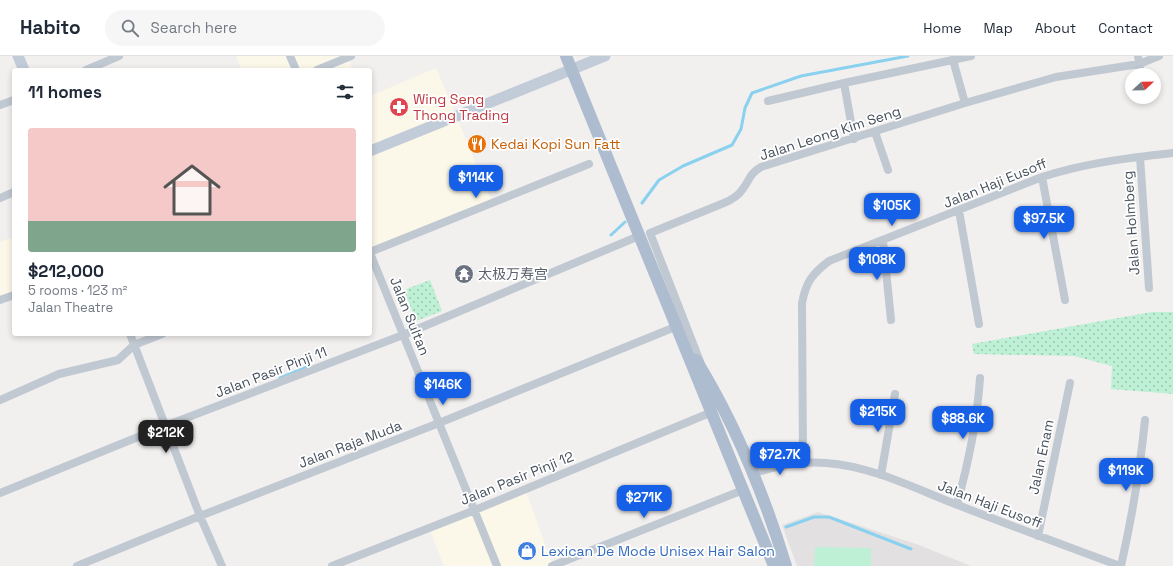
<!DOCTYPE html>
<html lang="en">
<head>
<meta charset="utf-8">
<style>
	:root { --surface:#fff; --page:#f6f6f7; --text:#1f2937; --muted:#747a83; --line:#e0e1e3; --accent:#1560e6 }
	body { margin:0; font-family:"Space Grotesk","Noto Sans SC",sans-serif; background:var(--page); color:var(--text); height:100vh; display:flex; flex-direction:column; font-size:15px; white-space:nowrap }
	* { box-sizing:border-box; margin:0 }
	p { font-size:13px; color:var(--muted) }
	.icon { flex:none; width:22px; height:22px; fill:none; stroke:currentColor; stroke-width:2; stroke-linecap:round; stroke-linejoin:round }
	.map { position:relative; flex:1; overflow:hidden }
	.side { position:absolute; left:12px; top:12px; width:360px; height:268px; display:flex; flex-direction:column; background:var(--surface); border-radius:4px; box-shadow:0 2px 6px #0003 }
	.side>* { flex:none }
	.needle { width:26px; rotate:68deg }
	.buttons { position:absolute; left:1125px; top:12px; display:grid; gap:8px }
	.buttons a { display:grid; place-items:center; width:36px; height:36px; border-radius:50%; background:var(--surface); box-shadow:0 2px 6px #0003; font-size:20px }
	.price { position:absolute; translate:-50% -34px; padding:0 9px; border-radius:8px; background:var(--accent); color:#fff; font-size:13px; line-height:26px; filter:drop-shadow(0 1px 2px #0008) }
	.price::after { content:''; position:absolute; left:50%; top:24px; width:12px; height:9px; margin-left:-6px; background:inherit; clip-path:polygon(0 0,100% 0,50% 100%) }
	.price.on { background:#222; color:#fff }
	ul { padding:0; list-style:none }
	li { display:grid; align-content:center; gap:8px; height:212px; padding:0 16px }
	li span { display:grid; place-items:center; height:124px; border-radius:4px; color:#555 }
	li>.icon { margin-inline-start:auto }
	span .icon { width:72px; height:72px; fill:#fffc; stroke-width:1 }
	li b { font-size:17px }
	h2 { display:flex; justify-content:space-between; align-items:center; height:48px; padding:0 16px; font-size:17px }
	header { display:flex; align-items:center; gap:24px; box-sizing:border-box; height:56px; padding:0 20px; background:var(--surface); border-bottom:1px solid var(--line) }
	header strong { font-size:19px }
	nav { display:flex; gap:22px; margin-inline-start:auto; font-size:14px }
	.search { width:280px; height:36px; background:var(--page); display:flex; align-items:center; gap:10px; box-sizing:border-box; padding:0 14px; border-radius:22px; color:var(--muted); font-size:15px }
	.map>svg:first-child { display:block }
</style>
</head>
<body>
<header>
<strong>Habito</strong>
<div class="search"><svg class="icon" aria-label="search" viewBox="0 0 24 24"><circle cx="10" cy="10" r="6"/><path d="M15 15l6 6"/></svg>Search here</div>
<nav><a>Home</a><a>Map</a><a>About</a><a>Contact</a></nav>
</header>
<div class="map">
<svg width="1173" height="510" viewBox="0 0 1173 510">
	<defs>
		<pattern id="park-dots" width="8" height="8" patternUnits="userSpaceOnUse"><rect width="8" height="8" fill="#bdf0d5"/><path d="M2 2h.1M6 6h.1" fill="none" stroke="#9bc5b0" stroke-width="1.8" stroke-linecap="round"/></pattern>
	</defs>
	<rect width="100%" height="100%" fill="#f2efef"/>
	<path fill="#fcf8e9" d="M236,0H347L353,14H242Z
		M436,12L492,146L370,196V40Z
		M14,181V238L0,243V186Z
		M525,433L553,510H444L428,470Z"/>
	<path fill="#e3e0e1" d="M818,456L919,489L971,510H797L782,469Z"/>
	<path fill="#bdf0d5" d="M815,491L871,492V510H814Z"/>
	<path fill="url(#park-dots)" d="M430,224L442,255L416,265L404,234Z
		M1152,256H1173V338L1111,333L1112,310L1074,300L974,298L972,288Z"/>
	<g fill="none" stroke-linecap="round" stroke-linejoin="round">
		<path stroke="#89d1ee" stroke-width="3" d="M642,147L659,124L683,110L732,89L741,73L745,52L752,37L801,20L908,0
			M611,179L625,166
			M280,322L307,311
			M786,471L814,461H829L911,493"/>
		<path stroke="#c0c8d1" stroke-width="8" d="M290,0L296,14
			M1138,0L1141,19
			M953,4L965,47
			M86,14L119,0
			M317,14L351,0
			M768,45L844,27
			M0,49L14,44
			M875,76L888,114
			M854,83L844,27L971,0
			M1140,101L1149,232
			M1042,121L1065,244
			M0,142L14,136
			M959,155L979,268
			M883,185L891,264
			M370,196L589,108
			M370,197L497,510
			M0,244L14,239
			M130,278L200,460L222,510
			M701,308L650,177L724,147C731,144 738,140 742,134C750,124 749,118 761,111L965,47L1056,21L1139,8L1159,0
			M0,344L59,318L118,304L134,289L162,278
			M803,406L802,247C806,226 812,218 829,205L1042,121C1085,107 1128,102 1173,97
			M754,417C778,410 800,405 826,407C869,410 910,430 950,446C1006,468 1063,489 1120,510
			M881,419L895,338
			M0,437L165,370L403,279L639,180
			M957,448C969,405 977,367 980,322
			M1038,480L1070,327
			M77,510L200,460L439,367L680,269
			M332,510L475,454L712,356
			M552,510L743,434
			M1121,510C1132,461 1140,414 1145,364"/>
		<path stroke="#c2cbd8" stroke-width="11" d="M18,0L24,14
			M370,95L605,0"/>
		<path stroke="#aebccf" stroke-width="12" d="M566,0L774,510
			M696,304C736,369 764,438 786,510"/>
	</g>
	<defs>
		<g id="pharmacy-disc" transform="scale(1)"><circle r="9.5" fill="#e0444e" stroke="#fff"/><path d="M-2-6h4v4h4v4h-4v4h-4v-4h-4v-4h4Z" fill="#fff"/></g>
		<g id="restaurant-disc" transform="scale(1)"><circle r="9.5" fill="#e8710a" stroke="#fff"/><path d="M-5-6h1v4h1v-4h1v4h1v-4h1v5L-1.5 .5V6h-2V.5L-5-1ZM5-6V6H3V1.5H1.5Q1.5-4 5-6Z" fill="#fff"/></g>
		<g id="temple-disc" transform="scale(1)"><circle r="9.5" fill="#6b7280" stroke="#fff"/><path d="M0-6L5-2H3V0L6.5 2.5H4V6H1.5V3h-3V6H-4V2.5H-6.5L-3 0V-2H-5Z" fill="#fff"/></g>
		<g id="shop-disc" transform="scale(1)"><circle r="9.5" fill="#3f7fe0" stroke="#fff"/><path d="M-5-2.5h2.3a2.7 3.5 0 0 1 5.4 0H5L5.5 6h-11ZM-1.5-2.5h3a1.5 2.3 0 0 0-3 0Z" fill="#fff"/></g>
	</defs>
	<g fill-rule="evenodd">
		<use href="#pharmacy-disc" x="399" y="51"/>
		<use href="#restaurant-disc" x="477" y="88"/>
		<use href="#temple-disc" x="464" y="218"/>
		<use href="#shop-disc" x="527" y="495"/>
	</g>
	<g text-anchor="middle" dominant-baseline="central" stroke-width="3.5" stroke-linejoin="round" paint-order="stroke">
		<g font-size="14" fill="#be3a42" stroke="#fff" text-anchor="start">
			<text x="413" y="43">Wing Seng<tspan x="413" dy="16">Thong Trading</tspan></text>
		</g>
		<g font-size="14" fill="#47515d" stroke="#fff">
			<text transform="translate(830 77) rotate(-18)">Jalan Leong Kim Seng</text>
			<text transform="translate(995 127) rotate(-22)">Jalan Haji Eusoff</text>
			<text transform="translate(1131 167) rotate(-94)">Jalan Holmberg</text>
			<text transform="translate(410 260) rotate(68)">Jalan Sultan</text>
			<text transform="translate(271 316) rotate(-21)">Jalan Pasir Pinji 11</text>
			<text transform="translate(350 388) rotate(-21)">Jalan Raja Muda</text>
			<text transform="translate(1041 401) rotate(-78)">Jalan Enam</text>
			<text transform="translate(517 422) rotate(-22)">Jalan Pasir Pinji 12</text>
			<text transform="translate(990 448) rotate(21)">Jalan Haji Eusoff</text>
		</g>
		<g font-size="14" fill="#c56008" stroke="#fff" text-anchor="start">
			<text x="491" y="88">Kedai Kopi Sun Fatt</text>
		</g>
		<g font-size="14" fill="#5b616d" stroke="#fff" text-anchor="start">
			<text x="478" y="218">太极万寿宫</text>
		</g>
		<g font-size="14" fill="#366cbe" stroke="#fff" text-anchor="start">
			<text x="541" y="495">Lexican De Mode Unisex Hair Salon</text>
		</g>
	</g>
</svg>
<div class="buttons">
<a><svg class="needle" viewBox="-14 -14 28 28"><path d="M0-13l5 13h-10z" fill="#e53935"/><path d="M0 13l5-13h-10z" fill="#747a83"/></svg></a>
</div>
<b class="price" style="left:476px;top:143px">$114K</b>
<b class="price" style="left:892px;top:171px">$105K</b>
<b class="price" style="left:1044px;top:184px">$97.5K</b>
<b class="price" style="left:877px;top:225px">$108K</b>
<b class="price" style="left:443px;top:350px">$146K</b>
<b class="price" style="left:878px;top:377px">$215K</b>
<b class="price" style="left:963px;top:384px">$88.6K</b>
<b class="price on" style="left:166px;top:398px">$212K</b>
<b class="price" style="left:780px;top:420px">$72.7K</b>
<b class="price" style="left:1126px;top:436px">$119K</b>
<b class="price" style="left:644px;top:463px">$271K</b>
<section class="side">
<h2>11 homes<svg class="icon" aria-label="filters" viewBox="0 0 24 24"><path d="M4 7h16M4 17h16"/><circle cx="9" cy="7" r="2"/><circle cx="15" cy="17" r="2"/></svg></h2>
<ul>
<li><span style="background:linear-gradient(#f6c9c9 75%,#7fa58c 0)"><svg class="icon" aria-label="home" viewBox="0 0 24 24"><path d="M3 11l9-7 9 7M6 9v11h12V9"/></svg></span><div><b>$212,000</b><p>5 rooms · 123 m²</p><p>Jalan Theatre</p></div></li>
</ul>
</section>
</div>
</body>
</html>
